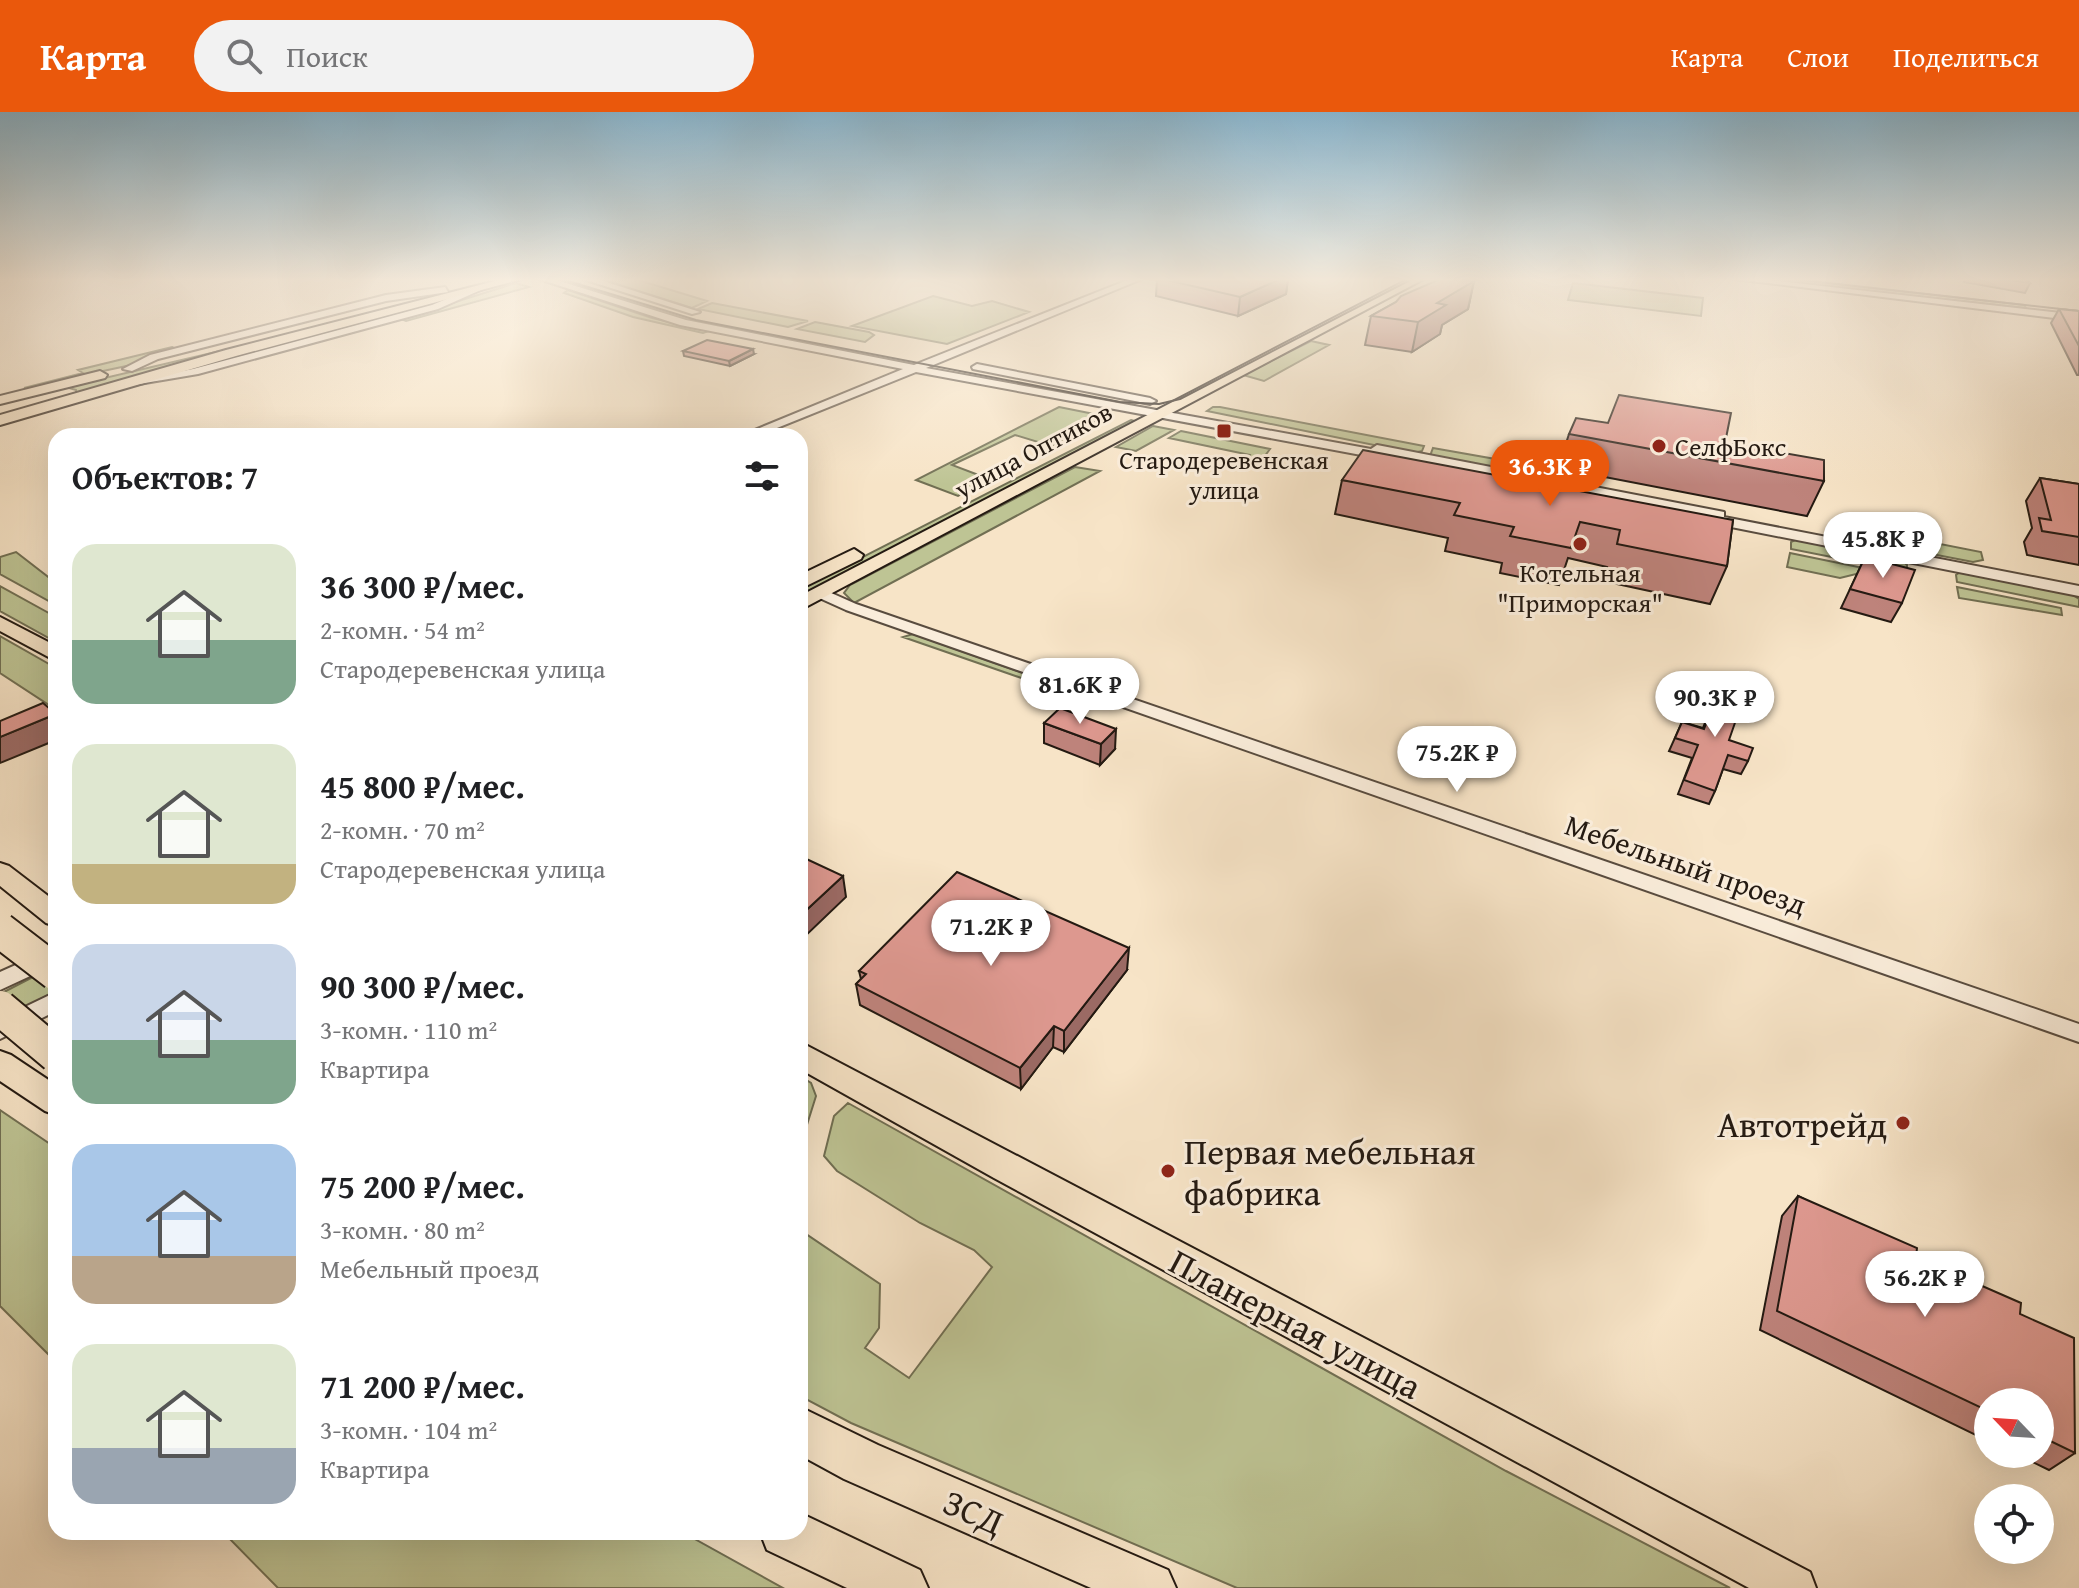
<!DOCTYPE html>
<html lang="ru">
<head>
<meta charset="utf-8">
<style>
	:root { --surface:#fff; --page:#f2f2f2; --text:#202124; --muted:#757577; --accent:#ea580c }
	body { margin:0; font-family:"Gentium Book Plus",serif; background:var(--page); color:var(--text); height:100vh; display:flex; flex-direction:column; font-size:30px; white-space:nowrap }
	* { box-sizing:border-box; margin:0 }
	p { font-size:26px; color:var(--muted) }
	.icon { flex:none; width:44px; height:44px; fill:none; stroke:currentColor; stroke-width:2; stroke-linecap:round; stroke-linejoin:round }
	.map { position:relative; flex:1; overflow:hidden }
	.drawer { position:absolute; left:48px; top:316px; width:760px; height:1112px; display:flex; flex-direction:column; background:var(--surface); border-radius:24px; box-shadow:0 8px 32px #0002 }
	.drawer>* { flex:none }
	.needle { width:52px; rotate:295deg }
	.buttons { position:absolute; left:1974px; top:1276px; display:grid; gap:16px }
	.buttons a { display:grid; place-items:center; width:80px; height:80px; border-radius:50%; background:var(--surface); box-shadow:0 8px 32px #0002; font-size:40px }
	.price { position:absolute; translate:-50% -68px; padding:0 18px; border-radius:28px; background:#fff; color:#222; font-size:26px; line-height:52px; filter:drop-shadow(0 2px 4px #0008) }
	.price::after { content:''; position:absolute; left:50%; top:48px; width:24px; height:18px; margin-left:-12px; background:inherit; clip-path:polygon(0 0,100% 0,50% 100%) }
	.price.selected { background:var(--accent); color:#fff }
	ul { padding:0; list-style:none }
	li { display:flex; align-items:center; gap:24px; height:200px; padding:0 24px }
	li span { display:grid; place-items:center; flex:none; width:224px; height:160px; border-radius:24px; color:#555 }
	li>.icon { margin-inline-start:auto }
	span .icon { width:96px; height:96px; fill:#fffc; stroke-width:1 }
	li b { font-size:34px }
	h2 { display:flex; justify-content:space-between; align-items:center; height:96px; padding:0 24px; font-size:34px }
	header { display:flex; align-items:center; gap:48px; box-sizing:border-box; height:112px; padding:0 40px; background:var(--accent); color:#fff }
	header strong { font-size:38px }
	nav { display:flex; gap:44px; margin-inline-start:auto; font-size:28px }
	.search { width:560px; height:72px; background:var(--page); display:flex; align-items:center; gap:20px; box-sizing:border-box; padding:0 28px; border-radius:44px; color:var(--muted); font-size:30px }
	.map>svg:first-child { display:block }
</style>
</head>
<body>
<header>
<strong>Карта</strong>
<div class="search"><svg class="icon" aria-label="search" viewBox="0 0 24 24"><circle cx="10" cy="10" r="6"/><path d="M15 15l6 6"/></svg>Поиск</div>
<nav><a>Карта</a><a>Слои</a><a>Поделиться</a></nav>
</header>
<div class="map">
<svg width="2079" height="1476" viewBox="0 0 2079 1476">
	<rect width="100%" height="100%" fill="#f7e4c7"/>
	<filter id="stains"><feTurbulence type="fractalNoise" baseFrequency=".0025" numOctaves="4"/><feColorMatrix values="0 0 0 0 .2 0 0 0 0 .09 0 0 0 0 .02 0 0 0 .5 -.17"/></filter>
	<radialGradient id="worn" r=".72"><stop offset=".6" stop-color="#630" stop-opacity="0"/><stop offset="1" stop-color="#630" stop-opacity=".3"/></radialGradient>
	<path fill="#bec494" stroke="#716f53" stroke-width="2" d="M600,167H635L707,189L692,196Z
		M1757,167H1789L2024,193L2026,196Z
		M516,171L529,175L406,209L401,207Z
		M1573,171L1703,186L1701,204L1568,188Z
		M568,178L652,206L709,219L703,221L633,205L564,181Z
		M933,184L972,194L992,189L1029,200L947,232L852,214Z
		M712,191L808,209L788,215L698,197Z
		M815,210L869,220L874,223L865,230L797,217Z
		M1311,229L1329,233L1264,269L1243,263Z
		M172,235L176,237L131,253L24,276L83,261L78,258Z
		M220,239L76,283V278L66,275Z
		M1059,295L1104,304L1051,334L1015,323L952,353L989,367L958,384L916,368Z
		M1213,295H1220L1424,334L1422,339L1413,341L1207,299Z
		M1131,308L1138,310L800,486V477Z
		M1153,314L1174,318L1136,339L1116,335Z
		M1181,319L1270,337L1261,349L1249,346L1250,343L1169,326Z
		M1433,336L1501,348L1495,356L1430,344Z
		M1075,355L1100,359L854,491L844,481L850,473Z
		M1844,413L1981,440L1983,448L1973,450L1849,426L1844,423Z
		M1797,427L1902,448L1907,453V460L1791,437V430Z
		M16,440L56,471V493L0,462V445Z
		M1790,441L1907,465L1906,475L1856,462L1840,466L1787,455Z
		M1960,460L2068,480L2079,487V495L1957,470L1956,463Z
		M0,474L56,505V530L0,499Z
		M1957,475L2061,496L2062,503L1959,486Z
		M913,522L1054,572L1053,577L903,525Z
		M0,524L56,556V590L49,593L0,561Z
		M56,853V879L0,909V882Z
		M800,964L811,971L816,984L800,1035Z
		M848,991L1506,1359L1730,1476H1237L851,1311L800,1284V1118L880,1172L879,1216L865,1236L909,1266L992,1155L974,1138L920,1111L837,1059L824,1044L834,1004Z
		M0,998L56,1036V1250L0,1194Z
		M223,1420H682L783,1476H278Z"/>
	<g fill="none" stroke-linecap="round" stroke-linejoin="round">
		<g stroke="#594c3f" stroke-width="4">
			<path id="minor" d="M539,167H553L686,208L914,253L1130,167H1142L926,256L1371,337L1377,333L1719,399L1724,400V405L2079,474V484L1706,410L1701,409V404L1394,344L1388,348L916,260L757,324H740L903,257L680,213Z
				M583,167H597L700,200L692,202Z
				M1734,167H1761L2079,203V209Z
				M445,175L448,180L386,189L158,247L132,259L123,257L150,243L386,183Z
				M475,175L483,177L438,197L198,262L133,273L127,270L193,257L432,193Z
				M977,252L1150,286L1156,289L1150,292L973,257L972,255Z
				M820,476L856,492L2079,912V930L846,498L815,484L812,481Z
				M49,838L56,840V852L0,878V860Z
				M56,880V899L0,927V907Z"/>
		</g>
		<g stroke="#241a12" stroke-width="4">
			<path id="major" d="M503,167H522L236,244L0,313V303L226,238Z
				M1409,167H1424L800,498V484Z
				M100,259L107,263L105,266L0,292V284Z
				M854,437L863,443L861,447L800,477V463Z
				M0,505L56,534V549L0,519Z
				M0,751L9,754L56,790V814L46,811L0,774Z
				M800,930L1810,1460L1816,1476H1749L994,1066L800,957Z
				M0,939L11,943L56,973V1003L45,999L0,969Z"/>
		</g>
		<g stroke="#241a12" stroke-width="4">
			<path id="highway" d="M800,1295L878,1333L1168,1458L1176,1476H1091L844,1367L800,1343Z
				M800,1401L920,1458L928,1476H847L767,1438L760,1420H800Z"/>
		</g>
		<use href="#minor" fill="#faeddb" fill-rule="evenodd"/>
		<use href="#major" fill="#f7e4c7" fill-rule="evenodd"/>
		<use href="#highway" fill="#f7e4c7" fill-rule="evenodd"/>
		<path stroke="#241a12" stroke-width="2" d="M562,167L696,208L1120,290L1159,292L1180,287L1412,167
			M1793,167L2079,199"/>
		<g stroke="#241a12" stroke-width="38" stroke-linecap="butt">
			<path id="highway-bridge" d="M0,818L56,861
				M0,896L56,943"/>
		</g>
		<use href="#highway-bridge" stroke="#f7e4c7" stroke-width="34"/>
	</g>
	<path fill="#be837b" stroke="#241a12" stroke-width="2" d="M1157,167H1288L1286,182L1238,204L1156,184Z
		M1964,167H2027L2030,171L2025,181L1964,170Z
		M1474,169L1468,197L1442,213L1440,222L1412,240L1365,233L1371,204L1396,190Z
		M2059,197L2079,199V263H2077L2051,211Z
		M683,239L754,242L730,254L684,244Z
		M1608,311L1725,331L1824,369L1807,404L1558,356L1569,322Z
		M2040,366L2079,372V453L2027,443L2024,430L2032,416L2026,389Z
		M1342,368L1733,408L1727,454L1710,492L1603,469L1607,455L1568,446L1559,473L1500,461L1502,451L1445,439L1448,426L1335,402Z
		M1865,445L1902,491L1891,510L1841,496Z
		M1721,572L1729,628L1748,649L1741,662L1723,657L1715,679L1709,692L1678,682L1692,646L1669,639L1682,610L1703,616Z
		M1044,611L1115,637L1100,653L1044,631Z
		M1127,858L1064,940L1053,935L1021,977L860,893L856,872L861,867L859,859Z
		M1798,1084L1916,1145L2020,1202L2075,1341L2049,1358L2016,1342H2040V1290H1988V1329L1760,1218L1782,1104Z"/>
	<path fill="#9b6a64" stroke="#241a12" stroke-width="2" d="M1280,167H1288L1286,182L1238,204L1240,185Z
		M1474,169L1468,197L1442,213L1440,222L1412,240L1418,210L1437,191Z
		M753,237L754,242L730,254L729,249Z
		M56,602V628L0,651V625Z
		M1116,617L1115,637L1100,653L1101,632Z
		M843,764L846,785L800,829V804Z
		M1129,836L1127,858L1064,940V919Z
		M1054,914L1053,935L1021,977L1020,956Z"/>
	<path fill="#dd988f" stroke="#241a12" stroke-width="2" d="M1162,167H1280L1240,185Z
		M1440,167H1462L1474,169L1437,191L1446,193L1418,210L1371,204L1396,190L1401,184Z
		M2002,167H2027L2030,171Z
		M2059,197L2079,199V234Z
		M707,228L753,237L729,249L683,239Z
		M1619,283L1731,301L1725,331L1824,348V369L1569,322L1576,306L1608,311Z
		M1363,338L1733,408L1727,454L1617,432L1620,418L1580,410L1571,436L1510,424L1514,415L1454,403L1460,391L1342,368Z
		M2040,366L2079,372V425L2042,419L2039,406L2051,408Z
		M1865,445L1915,458L1902,491L1850,477Z
		M1721,572L1746,579L1729,628L1753,636L1748,649L1728,643L1715,679L1684,668L1698,633L1675,626L1682,610L1704,617Z
		M43,591L56,602L0,625V609Z
		M1060,596L1116,617L1101,632L1044,611Z
		M800,744L843,764L800,804Z
		M957,760L1129,836L1064,919L1054,914L1020,956L856,872L866,862L859,859Z
		M1798,1084L1917,1136L1916,1145L2021,1191L2020,1202L2074,1226L2075,1341L2040,1324V1290H1988V1299L1777,1199Z"/>
	<linearGradient id="sky" x2="0" y2="1"><stop stop-color="#8ab8d2"/><stop offset="0.45" stop-color="#fbf3e6"/><stop offset="1" stop-color="#fbf3e6" stop-opacity="0"/></linearGradient>
	<rect width="2079" height="373" fill="url(#sky)"/>
	<g fill="#8f2418" stroke="#faeddb" stroke-width="3">
		<rect x="1216" y="311" width="16" height="16" rx="4"/>
		<circle cx="1659" cy="334" r="8"/>
		<circle cx="1580" cy="432" r="8"/>
		<circle cx="1903" cy="1011" r="8"/>
		<circle cx="1168" cy="1059" r="8"/>
	</g>
	<g text-anchor="middle" dominant-baseline="central" stroke-width="6" stroke-linejoin="round" paint-order="stroke">
		<g font-size="26" fill="#241a12" stroke="#faeddb">
			<text x="1675" y="334" text-anchor="start">СелфБокс</text>
			<text x="1224" y="347">Стародеревенская<tspan x="1224" dy="30">улица</tspan></text>
			<text x="1580" y="460">Котельная<tspan x="1580" dy="30">"Приморская"</tspan></text>
		</g>
		<g font-size="26" fill="#241a12" stroke="#faeddb">
			<text transform="translate(1033 338) rotate(-28)">улица Оптиков</text>
		</g>
		<g font-size="30" fill="#241a12" stroke="#faeddb">
			<text transform="translate(1686 752) rotate(19)">Мебельный проезд</text>
		</g>
		<g font-size="36" fill="#241a12" stroke="#faeddb" text-anchor="end">
			<text x="1887" y="1011">Автотрейд</text>
			<text x="1184" y="1038" text-anchor="start">Первая мебельная<tspan x="1184" dy="41">фабрика</tspan></text>
		</g>
		<g font-size="36" fill="#241a12" stroke="#faeddb">
			<text transform="translate(1296 1211) rotate(28)">Планерная улица</text>
			<text transform="translate(974 1399) rotate(24)">ЗСД</text>
		</g>
	</g>
	<rect width="100%" height="100%" filter="url(#stains)"/>
	<rect width="100%" height="100%" fill="url(#worn)"/>
</svg>
<div class="buttons">
<a><svg class="needle" viewBox="-14 -14 28 28"><path d="M0-13l5 13h-10z" fill="#e53935"/><path d="M0 13l5-13h-10z" fill="#757577"/></svg></a>
<a><svg class="icon" aria-label="locate" viewBox="0 0 24 24"><circle cx="12" cy="12" r="6"/><path d="M12 2v4M12 18v4M2 12h4M18 12h4"/></svg></a>
</div>
<b class="price selected" style="left:1550px;top:396px">36.3K ₽</b>
<b class="price" style="left:1883px;top:468px">45.8K ₽</b>
<b class="price" style="left:1080px;top:614px">81.6K ₽</b>
<b class="price" style="left:1715px;top:627px">90.3K ₽</b>
<b class="price" style="left:1457px;top:682px">75.2K ₽</b>
<b class="price" style="left:991px;top:856px">71.2K ₽</b>
<b class="price" style="left:1925px;top:1207px">56.2K ₽</b>
<section class="drawer">
<h2>Объектов: 7<svg class="icon" aria-label="filters" viewBox="0 0 24 24"><path d="M4 7h16M4 17h16"/><circle cx="9" cy="7" r="2"/><circle cx="15" cy="17" r="2"/></svg></h2>
<ul>
<li><span style="background:linear-gradient(#dfe7d0 60%,#7fa58c 0)"><svg class="icon" aria-label="home" viewBox="0 0 24 24"><path d="M3 11l9-7 9 7M6 9v11h12V9"/></svg></span><div><b>36 300 ₽/мес.</b><p>2-комн. · 54 m²</p><p>Стародеревенская улица</p></div></li>
<li><span style="background:linear-gradient(#dfe7d0 75%,#c2b280 0)"><svg class="icon" aria-label="home" viewBox="0 0 24 24"><path d="M3 11l9-7 9 7M6 9v11h12V9"/></svg></span><div><b>45 800 ₽/мес.</b><p>2-комн. · 70 m²</p><p>Стародеревенская улица</p></div></li>
<li><span style="background:linear-gradient(#c9d6e8 60%,#7fa58c 0)"><svg class="icon" aria-label="home" viewBox="0 0 24 24"><path d="M3 11l9-7 9 7M6 9v11h12V9"/></svg></span><div><b>90 300 ₽/мес.</b><p>3-комн. · 110 m²</p><p>Квартира</p></div></li>
<li><span style="background:linear-gradient(#a9c7e8 70%,#b9a48a 0)"><svg class="icon" aria-label="home" viewBox="0 0 24 24"><path d="M3 11l9-7 9 7M6 9v11h12V9"/></svg></span><div><b>75 200 ₽/мес.</b><p>3-комн. · 80 m²</p><p>Мебельный проезд</p></div></li>
<li><span style="background:linear-gradient(#dfe7d0 65%,#9aa5b1 0)"><svg class="icon" aria-label="home" viewBox="0 0 24 24"><path d="M3 11l9-7 9 7M6 9v11h12V9"/></svg></span><div><b>71 200 ₽/мес.</b><p>3-комн. · 104 m²</p><p>Квартира</p></div></li>
</ul>
</section>
</div>
</body>
</html>
